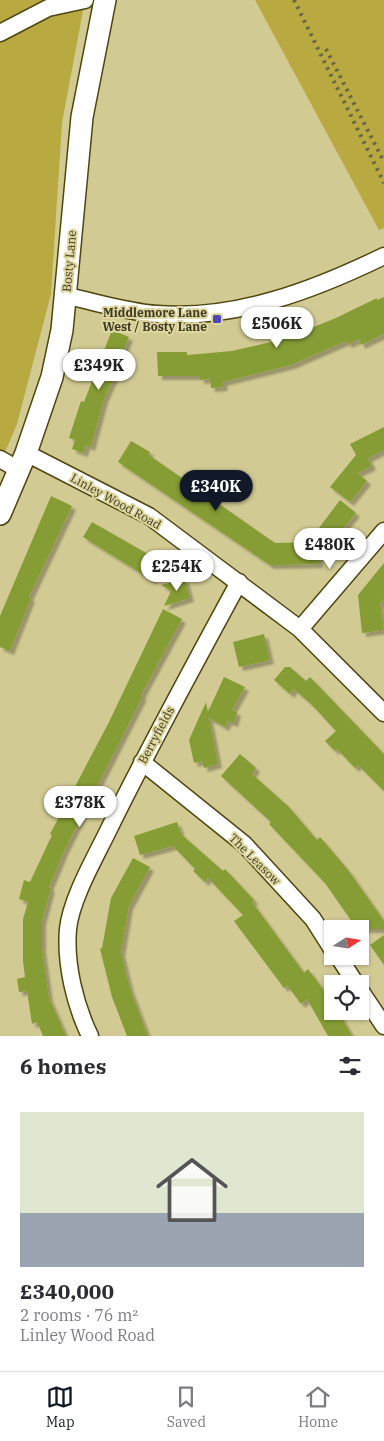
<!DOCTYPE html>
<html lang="en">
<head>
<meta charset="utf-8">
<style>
	:root { --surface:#fff; --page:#f7f7f7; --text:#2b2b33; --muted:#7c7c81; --line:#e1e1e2; --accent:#111827 }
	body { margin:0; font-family:"IBM Plex Serif",serif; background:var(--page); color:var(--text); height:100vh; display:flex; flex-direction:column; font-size:19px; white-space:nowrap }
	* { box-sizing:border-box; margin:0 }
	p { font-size:16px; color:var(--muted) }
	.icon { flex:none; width:28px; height:28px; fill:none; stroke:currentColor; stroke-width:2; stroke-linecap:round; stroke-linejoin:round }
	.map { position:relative; height:1036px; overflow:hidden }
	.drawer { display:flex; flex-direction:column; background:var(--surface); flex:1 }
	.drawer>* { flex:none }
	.needle { width:32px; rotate:78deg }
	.tools { position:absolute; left:324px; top:920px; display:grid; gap:10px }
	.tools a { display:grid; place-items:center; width:45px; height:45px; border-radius:0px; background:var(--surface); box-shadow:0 1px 4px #0004; font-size:25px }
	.price { position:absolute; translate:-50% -42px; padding:0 11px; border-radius:18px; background:#fff; color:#222; font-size:16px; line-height:32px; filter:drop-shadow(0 1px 2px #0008) }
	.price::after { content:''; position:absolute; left:50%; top:30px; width:15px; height:11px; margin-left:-8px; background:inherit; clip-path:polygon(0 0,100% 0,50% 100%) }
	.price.on { background:var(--accent); color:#fff }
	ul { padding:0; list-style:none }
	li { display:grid; align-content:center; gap:10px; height:265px; padding:0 20px }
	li+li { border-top:1px solid var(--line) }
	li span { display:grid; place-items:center; height:155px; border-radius:0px; color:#555 }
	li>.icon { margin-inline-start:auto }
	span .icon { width:90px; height:90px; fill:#fffc; stroke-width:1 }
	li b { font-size:21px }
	h2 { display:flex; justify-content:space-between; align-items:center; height:60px; padding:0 20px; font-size:21px }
	.dock { display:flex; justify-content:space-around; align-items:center; height:70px; border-top:1px solid var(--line); background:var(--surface); font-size:14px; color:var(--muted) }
	.dock a { display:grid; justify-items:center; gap:2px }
	.dock .on { color:var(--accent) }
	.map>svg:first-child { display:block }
</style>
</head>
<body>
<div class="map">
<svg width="384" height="1036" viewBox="0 0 384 1036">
	<defs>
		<filter id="shadow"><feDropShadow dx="4" dy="4" stdDeviation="1" flood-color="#0004"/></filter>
	</defs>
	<rect width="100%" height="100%" fill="#d2ca93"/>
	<path fill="#b9a941" d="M0,0H85L62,123L51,294L17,424L0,464Z
		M255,0H384V228L379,230Z"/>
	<path fill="#869c34" filter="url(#shadow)" d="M384,297V334L361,345L359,339L348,344L346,341L291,365L223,382L224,387L211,388L210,379L200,380V376H158L157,352H187V355L232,351L284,339L336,318L377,298V300Z
		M112,330L129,337L122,354L130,357L125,371L118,368L104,399L91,447L86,445L84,453L72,449L75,440L69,438L81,401L84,402Z
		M384,427V450L368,458L372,466L358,473L367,481L350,502L330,487L356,455L350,444Z
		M131,441L150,452L149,455L275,543L318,542L319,564L270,565L118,462Z
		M51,496L72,506L29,597L31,598L10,651L0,647V616Z
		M340,500L356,513L334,540L319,528Z
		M92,522L162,562L152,580L83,537Z
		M384,563V599L380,604L384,630L362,633L358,595Z
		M185,579L190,598L164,606L171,591L161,585Z
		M163,609L182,619L141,695L143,696L65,849L49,887L51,888L42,921V949L49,998L66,1036H43L37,1022L32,1024L27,991L19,992L17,979L25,977L23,961V919L28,902L19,899L24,880L30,882L52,835L50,834L109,722Z
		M264,634L270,660L239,667L233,642Z
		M285,667H290L306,681L310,677L384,754V791L358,765L355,768L337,749L335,751L325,741L336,731L313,706L294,689L290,694L274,680Z
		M224,677L245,687L232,710L237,712L234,723L228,721L225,727L209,718L218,764L204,768L202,761L194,763L189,740L206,702L208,712Z
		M240,754L256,768L252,774L288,806L317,840L320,837L348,870L384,921V929H357L325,883L269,824L271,822L221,776Z
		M177,822L181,834L223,871L225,869L254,900L252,902L304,973L308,969L325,992L327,991L332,1001V1011H338L352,1036H328L307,999L301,1004L287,985L284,988L234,921L243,915L208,878L205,882L193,871L195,869L173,846L140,855L134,836Z
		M133,858L150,867L129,906L121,952L130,989L148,1036H127L112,997L100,949L102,948L111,898Z
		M384,935V965L370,945Z"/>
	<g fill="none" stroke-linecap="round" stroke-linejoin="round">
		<g stroke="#4e460e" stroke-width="19">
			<path id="minor" d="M0,33L48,8L85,0
				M67,296C96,302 127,312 157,314C236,320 314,290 384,256
				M26,453L149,516L300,629L384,713
				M0,459L19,470
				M300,629L384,531
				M142,762L244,844L313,919L332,949
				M338,956L356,984
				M360,990L384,1026
				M90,1036C75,1005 65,964 68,929C71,899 95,858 108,831C149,747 194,665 239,582"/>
		</g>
		<g stroke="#4e460e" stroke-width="24">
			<path id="major" d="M0,514L26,453L52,377L62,330L82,117L105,0"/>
		</g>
		<use href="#minor" stroke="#fff" stroke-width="16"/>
		<use href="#major" stroke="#fff" stroke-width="21"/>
		<path stroke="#696444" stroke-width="4" stroke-dasharray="2.5 5" stroke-linecap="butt" d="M294,0L384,183
			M326,49L384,162"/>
	</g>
	<rect fill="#4f45bc" stroke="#dfd79f" stroke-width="2" x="212" y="314" width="10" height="10" rx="2.5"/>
	<g text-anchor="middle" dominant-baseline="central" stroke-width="4" stroke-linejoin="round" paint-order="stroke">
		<g font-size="12" fill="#3d3a23" stroke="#dfd79f">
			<text transform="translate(69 261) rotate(-85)">Bosty Lane</text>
			<text transform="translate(116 501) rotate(29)">Linley Wood Road</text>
			<text transform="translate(156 735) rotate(-62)">Berryfields</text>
			<text transform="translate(255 859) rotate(45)">The Leasow</text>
		</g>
		<g font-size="12" font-weight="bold" fill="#3d3a23" stroke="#dfd79f" text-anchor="end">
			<text x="207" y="312">Middlemore Lane<tspan x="207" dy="14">West / Bosty Lane</tspan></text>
		</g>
	</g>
</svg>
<div class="tools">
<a><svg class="needle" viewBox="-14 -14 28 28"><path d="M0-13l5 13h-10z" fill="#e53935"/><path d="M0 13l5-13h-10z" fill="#7c7c81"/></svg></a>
<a><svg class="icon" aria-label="locate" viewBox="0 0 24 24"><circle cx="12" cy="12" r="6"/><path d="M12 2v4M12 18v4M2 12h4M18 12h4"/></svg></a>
</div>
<b class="price" style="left:277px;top:349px">£506K</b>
<b class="price" style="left:99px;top:391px">£349K</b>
<b class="price on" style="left:216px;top:512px">£340K</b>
<b class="price" style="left:330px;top:570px">£480K</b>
<b class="price" style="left:177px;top:592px">£254K</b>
<b class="price" style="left:80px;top:828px">£378K</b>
</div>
<section class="drawer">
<h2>6 homes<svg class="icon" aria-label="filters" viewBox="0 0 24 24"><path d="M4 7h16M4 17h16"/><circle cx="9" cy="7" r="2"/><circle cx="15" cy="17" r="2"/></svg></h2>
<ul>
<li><span style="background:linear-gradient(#dfe7d0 65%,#9aa5b1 0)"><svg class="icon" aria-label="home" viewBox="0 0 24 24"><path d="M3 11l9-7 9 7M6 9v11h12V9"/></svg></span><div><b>£340,000</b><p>2 rooms · 76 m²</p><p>Linley Wood Road</p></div></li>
</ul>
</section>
<nav class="dock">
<a class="on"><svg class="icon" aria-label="map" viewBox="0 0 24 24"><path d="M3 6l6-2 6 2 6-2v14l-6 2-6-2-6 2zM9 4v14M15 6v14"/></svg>Map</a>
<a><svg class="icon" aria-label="saved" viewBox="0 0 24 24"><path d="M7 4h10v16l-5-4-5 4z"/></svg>Saved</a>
<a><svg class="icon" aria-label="home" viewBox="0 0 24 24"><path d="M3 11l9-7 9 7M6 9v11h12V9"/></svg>Home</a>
</nav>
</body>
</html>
